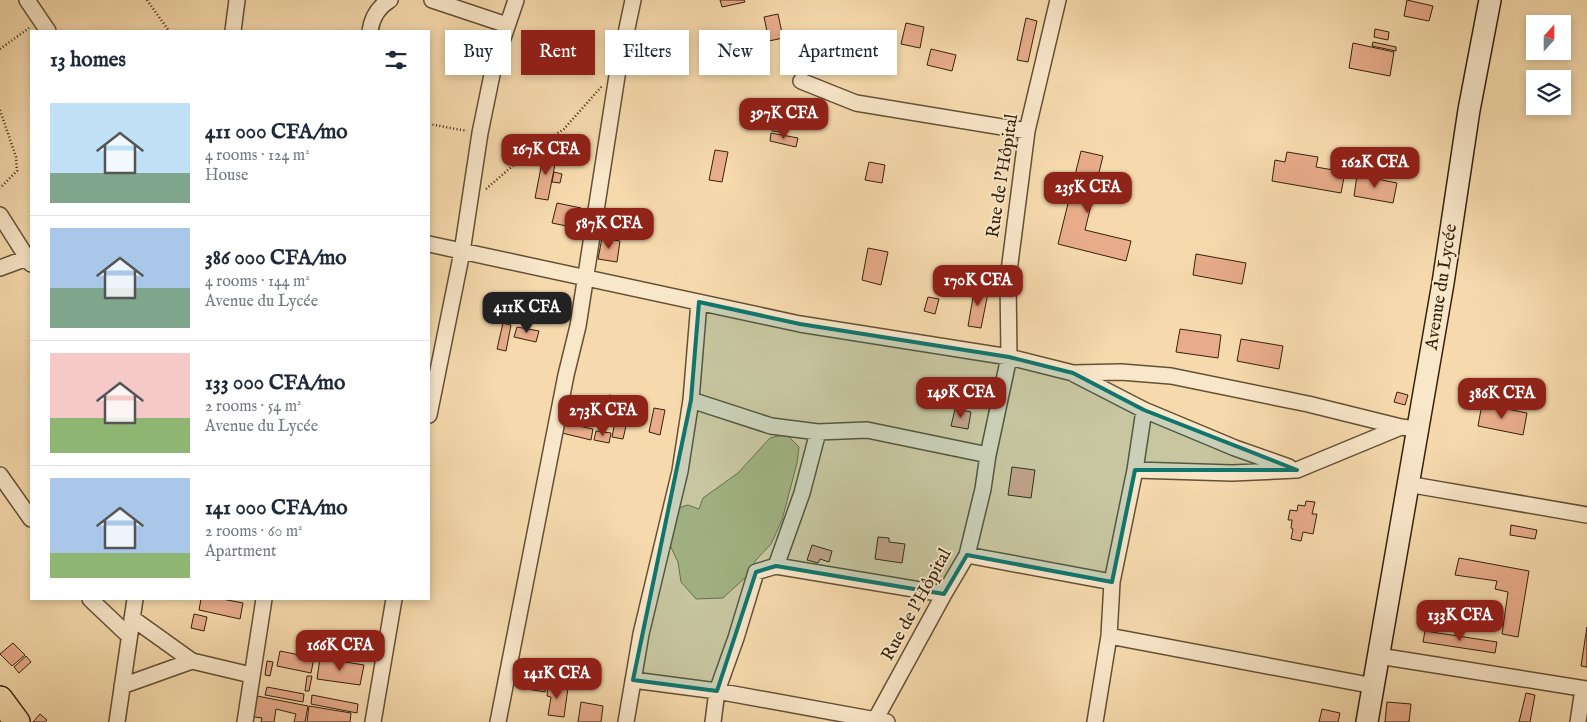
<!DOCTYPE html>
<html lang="en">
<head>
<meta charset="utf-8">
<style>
	:root { --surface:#fff; --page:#f6f6f7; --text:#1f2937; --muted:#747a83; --line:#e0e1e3; --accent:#8f2418 }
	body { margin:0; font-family:"IM FELL English",serif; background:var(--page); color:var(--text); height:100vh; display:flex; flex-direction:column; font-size:19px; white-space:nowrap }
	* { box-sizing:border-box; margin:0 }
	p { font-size:16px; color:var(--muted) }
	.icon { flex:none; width:28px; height:28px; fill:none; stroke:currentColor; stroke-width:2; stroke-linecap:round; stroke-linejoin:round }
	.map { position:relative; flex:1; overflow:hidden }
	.side { position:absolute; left:30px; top:30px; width:400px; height:570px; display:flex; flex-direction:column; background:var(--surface); border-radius:0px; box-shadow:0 2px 8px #0003 }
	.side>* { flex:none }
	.top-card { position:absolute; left:445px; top:30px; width:475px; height:45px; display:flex; gap:10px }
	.needle { width:32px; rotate:21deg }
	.controls { position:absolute; left:1526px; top:15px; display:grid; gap:10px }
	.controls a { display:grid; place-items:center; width:45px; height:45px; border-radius:0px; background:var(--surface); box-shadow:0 2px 8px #0003; font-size:25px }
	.price { position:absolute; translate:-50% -42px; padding:0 11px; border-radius:10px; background:var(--accent); color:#fff; font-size:16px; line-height:32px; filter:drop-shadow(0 1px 2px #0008) }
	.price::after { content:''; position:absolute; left:50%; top:30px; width:15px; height:11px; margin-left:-8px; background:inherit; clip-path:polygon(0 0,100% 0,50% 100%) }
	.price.active { background:#222; color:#fff }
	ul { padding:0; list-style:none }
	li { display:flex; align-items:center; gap:15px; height:125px; padding:0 20px }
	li+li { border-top:1px solid var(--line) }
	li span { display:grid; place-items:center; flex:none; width:140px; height:100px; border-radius:0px; color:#555 }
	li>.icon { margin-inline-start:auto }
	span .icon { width:60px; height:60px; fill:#fffc; stroke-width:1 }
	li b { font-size:21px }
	h2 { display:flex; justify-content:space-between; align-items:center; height:60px; padding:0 20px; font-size:21px }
	.tag { padding:0 18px; border-radius:0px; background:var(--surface); box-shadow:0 2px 8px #0003; font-size:18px; line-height:45px }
	.tag.active { background:var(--accent); color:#fff }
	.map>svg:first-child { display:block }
</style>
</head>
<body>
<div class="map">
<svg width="1587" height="722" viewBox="0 0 1587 722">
	<rect width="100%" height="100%" fill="#f6daad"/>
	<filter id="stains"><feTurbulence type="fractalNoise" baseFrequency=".004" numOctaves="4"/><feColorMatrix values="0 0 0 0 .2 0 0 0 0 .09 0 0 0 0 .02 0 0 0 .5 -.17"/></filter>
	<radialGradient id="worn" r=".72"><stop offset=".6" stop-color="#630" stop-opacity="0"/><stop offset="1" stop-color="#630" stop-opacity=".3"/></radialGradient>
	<path fill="#c4bd84" stroke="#7c7048" d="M786,434L799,447L797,463L782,520L771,544L756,560L748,575L723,598L696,599L681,582L678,562L667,539L678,508L688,505L699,509L703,498L738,473L770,438Z"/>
	<path fill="#e8ac8b" stroke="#34220c" d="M720,0H744L745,2L722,7Z
		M1407,0L1433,6L1429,21L1404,16Z
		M778,14L783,38L769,41L764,17Z
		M1026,18L1037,21L1028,62L1017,60Z
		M906,23L924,27L920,48L901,44Z
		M1375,29L1389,32L1388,40L1374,37Z
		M879,35L895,38L892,55L876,52Z
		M1373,42L1396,47V51L1372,46Z
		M1353,43L1394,52L1390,76L1349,68Z
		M749,49L763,52L762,60L747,57Z
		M931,49L956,55L952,71L927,65Z
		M1562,85H1570L1569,99L1562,98Z
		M774,122L782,123L780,132L772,131Z
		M771,133L798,138L796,147L770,141Z
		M715,150L728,152L722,182L709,180Z
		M1081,151L1103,156L1085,230L1131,241L1126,261L1058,244Z
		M544,152L557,154L548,200L535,198Z
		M1287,152L1318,157L1316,167L1345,172L1341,193L1272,181L1275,160L1285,162Z
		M869,162L885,165L882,183L865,180Z
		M554,172L562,174L560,183L552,182Z
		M1357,175L1397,183L1393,203L1354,196Z
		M557,203L581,208L576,228L552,223Z
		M602,238L620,241L617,262L598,259Z
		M868,248L888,252L881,285L862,280Z
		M1196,254L1246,263L1242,284L1193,275Z
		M975,286L989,288L981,328L968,326Z
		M928,297L939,299L935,314L924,311Z
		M503,323L511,325L506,351L497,349Z
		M517,327L539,331L536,342L514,337Z
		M1180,329L1221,335L1218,358L1176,352Z
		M1241,339L1283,346L1279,369L1237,361Z
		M1397,392L1408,395L1405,405L1394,402Z
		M609,395L631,399L629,410L606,406Z
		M1482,404L1527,413L1523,435L1478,426Z
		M654,408L665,410L660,435L649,432Z
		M955,409L971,412L968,429L951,426Z
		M617,411L629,413L623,439L612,437Z
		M564,423L593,429L591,440L562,433Z
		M596,431L611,433L609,443L594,440Z
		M1012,467L1035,470L1031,498L1008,495Z
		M1306,501L1315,502L1312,514H1317L1313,534L1303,532L1301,541L1291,539L1293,529L1291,528L1292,520H1288L1290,510L1297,511L1298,505L1305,506Z
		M1511,525L1537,530L1535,539L1510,535Z
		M878,537L889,538V542L905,544L902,563L875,559Z
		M812,545L832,551L829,562L820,559L818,563L807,560Z
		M1459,558L1529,571L1518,637L1502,634L1508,592L1495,589L1497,581L1455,575Z
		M201,599H222L243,603L240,619L199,610Z
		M194,614L207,617L204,631L191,628Z
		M1587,627V667L1581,666Z
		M1425,631L1497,642L1495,653L1423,642Z
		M13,643L25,655L12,666L0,654Z
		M280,651L314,658L311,673L277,666Z
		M26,656L31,662L19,673L14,667Z
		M320,658L364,665L360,685L317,679Z
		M267,661L273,662L270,676L265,675Z
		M307,676H312L309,691H305Z
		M522,680L547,684L545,692L521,688Z
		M548,685L568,688L564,717L548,715L551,697L547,696Z
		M267,687L304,694L303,702L265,695Z
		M1526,693L1535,695L1530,722H1519Z
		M252,695L308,706L305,722H294L296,714L276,709L274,722H261L262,718L248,716Z
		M312,695L358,704L357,713L311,704Z
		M581,702L603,706L601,722H578Z
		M1387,702L1411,704L1409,722H1385Z
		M309,706L351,713L350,722H307Z
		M1322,709L1340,713L1338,722H1319Z
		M40,714L47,720L45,722H33Z"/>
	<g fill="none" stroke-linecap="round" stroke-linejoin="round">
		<g stroke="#645034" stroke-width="18">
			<path id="minor" d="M27,0L48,31
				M432,0L507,25
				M233,31L237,0
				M370,31C372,17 378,7 390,0
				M801,81L856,103L1027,131
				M0,215L31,264
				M429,244L800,324L1009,357L1073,373L1121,372L1171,376L1308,404L1401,427L1417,429
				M0,268L27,258
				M1074,374L1144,410L1235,448L1289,467
				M691,400L771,426L818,432L867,430L988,455
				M429,415L462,252L480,133L494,65L516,0
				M1135,470L1232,473L1297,470L1401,427
				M0,475L31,519
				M1407,484L1587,515
				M967,555L1112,582
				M776,566L944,594
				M90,599L129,636
				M132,618L192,661L251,675
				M1109,636L1374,686
				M1379,656L1587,689
				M633,680L717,691L887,722
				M122,686L192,661
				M117,722L135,599
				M245,722L264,599
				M373,722L394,599
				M498,722L566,375L578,326L617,76L633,0
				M626,722L641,634L680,471L691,400L699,302
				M713,722L717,691L736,638L756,572L776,566L802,493L818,432
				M874,722L944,594L967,555L983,489L988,455L1009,357L1008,279L1027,131L1058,0
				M1095,722L1109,636L1112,582L1135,470L1144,410
				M1578,722L1583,689"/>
		</g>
		<g stroke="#34220c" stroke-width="24">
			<path id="secondary" d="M1367,722L1443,283L1469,110L1490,0"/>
		</g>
		<g stroke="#34220c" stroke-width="28">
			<path id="trunk" d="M0,699L17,722"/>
		</g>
		<path stroke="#34220c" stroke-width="2.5" stroke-dasharray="1 2.5" stroke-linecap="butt" d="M147,0L169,31
			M0,49L29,28
			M0,110L16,157L17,171L0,188
			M429,124L467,131
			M486,189L531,150L564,129L602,86"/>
		<use href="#minor" stroke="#f9e7ca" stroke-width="15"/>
		<use href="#secondary" stroke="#f9e7ca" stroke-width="21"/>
		<use href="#trunk" stroke="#f6daad" stroke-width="25"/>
	</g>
	<path fill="#0f766e" fill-opacity="0.2" stroke="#0f766e" stroke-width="4" stroke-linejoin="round" d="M699,302L800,324L1009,357L1073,373L1144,410L1297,470H1135L1112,582L967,555L944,594L776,566L756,572L717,691L633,680L691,400Z"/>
	<g text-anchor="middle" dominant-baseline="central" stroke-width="4" stroke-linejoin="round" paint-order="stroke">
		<g font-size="18" fill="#34220c" stroke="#f9e7ca">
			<text transform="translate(1003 176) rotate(-81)">Rue de l'Hôpital</text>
			<text transform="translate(1442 287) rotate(-81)">Avenue du Lycée</text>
			<text transform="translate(917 605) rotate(-61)">Rue de l'Hôpital</text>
		</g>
	</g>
	<rect width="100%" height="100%" filter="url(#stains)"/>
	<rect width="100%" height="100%" fill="url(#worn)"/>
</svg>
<div class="controls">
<a><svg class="needle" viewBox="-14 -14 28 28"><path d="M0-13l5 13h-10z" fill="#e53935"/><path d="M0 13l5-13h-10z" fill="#747a83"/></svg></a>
<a><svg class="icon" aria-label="layers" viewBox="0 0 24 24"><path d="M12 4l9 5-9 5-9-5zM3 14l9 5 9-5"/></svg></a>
</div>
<b class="price" style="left:784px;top:140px">397K CFA</b>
<b class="price" style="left:546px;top:176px">167K CFA</b>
<b class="price" style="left:1375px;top:189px">162K CFA</b>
<b class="price" style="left:1088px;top:214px">235K CFA</b>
<b class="price" style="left:609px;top:250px">587K CFA</b>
<b class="price" style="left:978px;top:307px">170K CFA</b>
<b class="price active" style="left:527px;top:334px">411K CFA</b>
<b class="price" style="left:961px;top:419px">149K CFA</b>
<b class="price" style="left:1502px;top:420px">386K CFA</b>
<b class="price" style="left:603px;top:437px">273K CFA</b>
<b class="price" style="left:1460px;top:642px">133K CFA</b>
<b class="price" style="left:340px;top:672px">166K CFA</b>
<b class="price" style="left:557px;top:700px">141K CFA</b>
<div class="top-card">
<a class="tag">Buy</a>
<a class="tag active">Rent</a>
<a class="tag">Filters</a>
<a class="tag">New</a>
<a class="tag">Apartment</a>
</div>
<section class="side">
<h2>13 homes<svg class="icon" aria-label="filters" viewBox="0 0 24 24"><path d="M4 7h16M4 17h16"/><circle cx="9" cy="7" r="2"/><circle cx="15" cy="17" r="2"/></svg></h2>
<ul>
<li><span style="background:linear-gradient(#bfe0f5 70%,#7fa58c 0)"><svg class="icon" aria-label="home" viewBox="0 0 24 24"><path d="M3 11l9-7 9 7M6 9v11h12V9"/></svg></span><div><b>411 000 CFA/mo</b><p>4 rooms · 124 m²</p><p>House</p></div></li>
<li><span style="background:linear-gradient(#a9c7e8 60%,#7fa58c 0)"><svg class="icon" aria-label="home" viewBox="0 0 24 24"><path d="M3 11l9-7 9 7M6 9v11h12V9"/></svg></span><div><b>386 000 CFA/mo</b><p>4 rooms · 144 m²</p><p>Avenue du Lycée</p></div></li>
<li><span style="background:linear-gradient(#f6c9c9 65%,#8fb573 0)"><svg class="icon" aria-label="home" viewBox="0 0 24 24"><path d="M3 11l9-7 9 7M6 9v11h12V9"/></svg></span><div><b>133 000 CFA/mo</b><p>2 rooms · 54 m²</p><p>Avenue du Lycée</p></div></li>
<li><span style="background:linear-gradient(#a9c7e8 75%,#8fb573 0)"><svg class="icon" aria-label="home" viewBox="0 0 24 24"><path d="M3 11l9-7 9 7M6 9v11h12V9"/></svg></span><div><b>141 000 CFA/mo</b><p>2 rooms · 60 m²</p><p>Apartment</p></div></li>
</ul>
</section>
</div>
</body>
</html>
